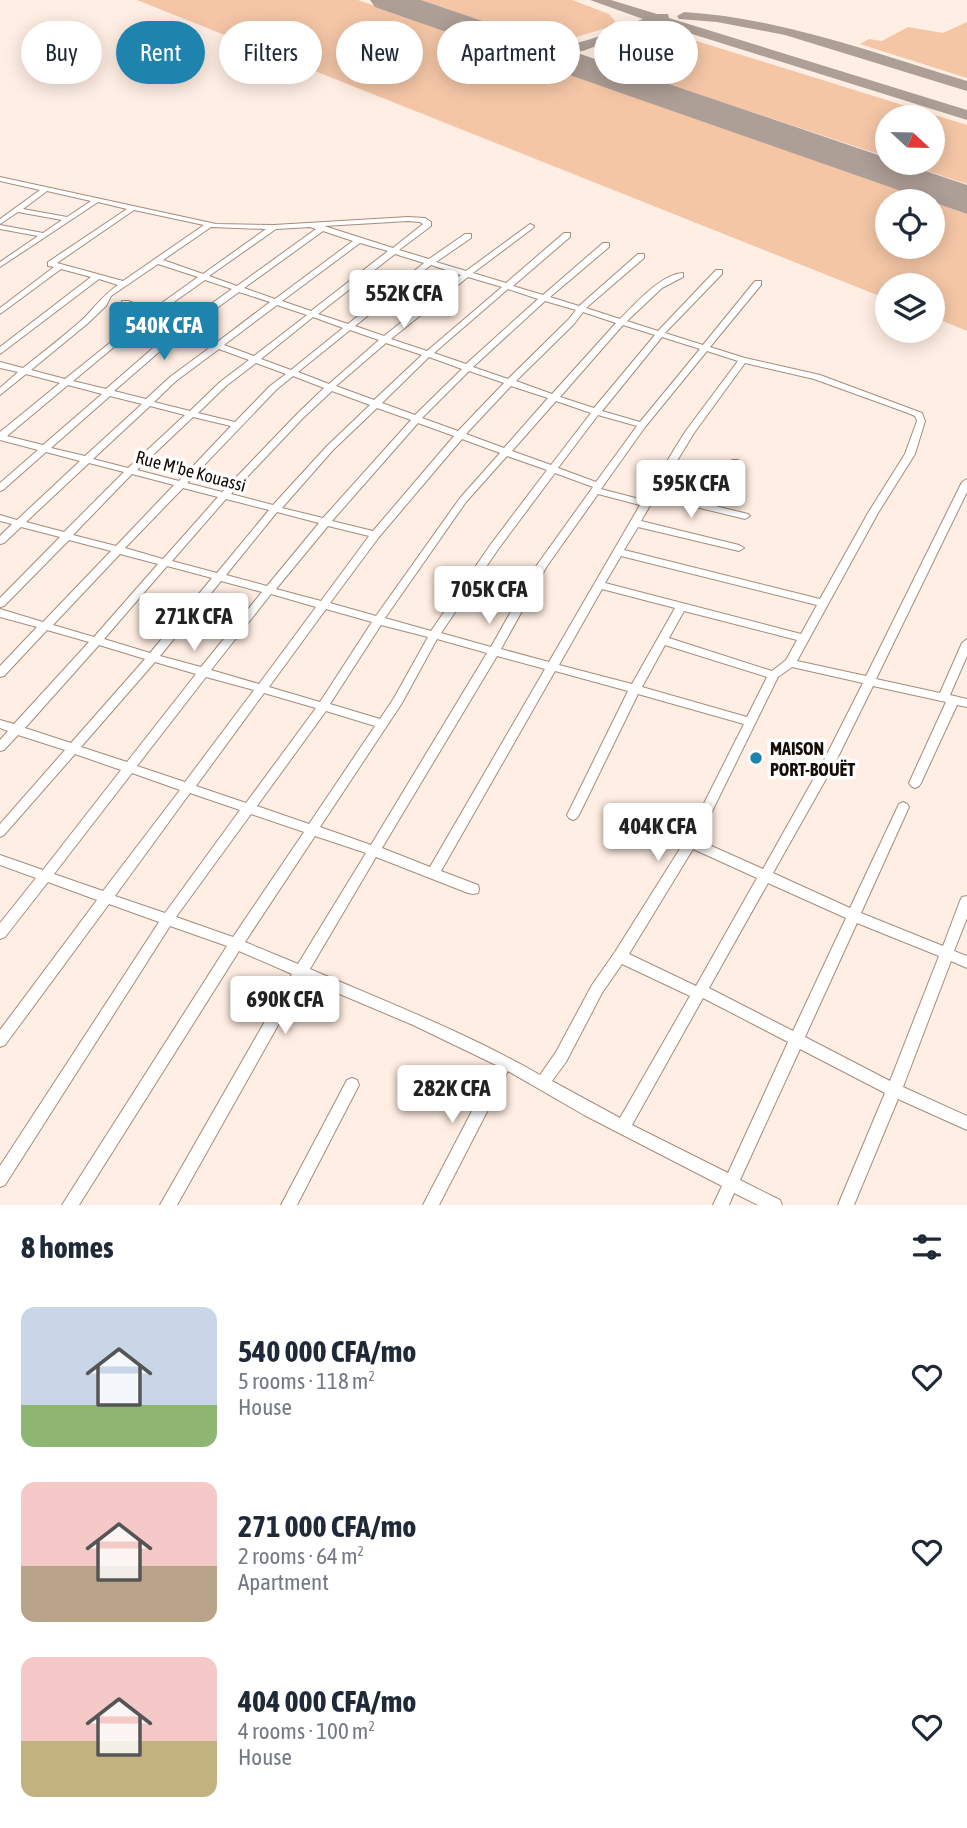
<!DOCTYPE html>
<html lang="en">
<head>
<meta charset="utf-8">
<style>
	:root { --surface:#fff; --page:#f2f2f3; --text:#1f2937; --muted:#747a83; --accent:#1e84ae }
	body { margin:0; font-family:"Asap Condensed",sans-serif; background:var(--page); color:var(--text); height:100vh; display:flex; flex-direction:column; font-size:26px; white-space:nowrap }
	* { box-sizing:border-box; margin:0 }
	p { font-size:23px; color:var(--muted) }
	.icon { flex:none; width:38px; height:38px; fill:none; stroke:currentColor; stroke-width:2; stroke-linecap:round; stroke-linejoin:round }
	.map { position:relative; height:1205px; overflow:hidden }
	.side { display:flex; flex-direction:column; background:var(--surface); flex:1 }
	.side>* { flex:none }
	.guide { position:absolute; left:21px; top:21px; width:926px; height:63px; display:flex; gap:14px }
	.needle { width:46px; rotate:112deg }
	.tools { position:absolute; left:875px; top:105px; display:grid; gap:14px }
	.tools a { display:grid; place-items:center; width:70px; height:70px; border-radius:50%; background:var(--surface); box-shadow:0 4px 18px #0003; font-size:35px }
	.price { position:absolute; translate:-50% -60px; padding:0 16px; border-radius:7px; background:#fff; color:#222; font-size:23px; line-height:46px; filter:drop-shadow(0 2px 4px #0008) }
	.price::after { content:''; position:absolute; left:50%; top:42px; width:21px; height:16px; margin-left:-10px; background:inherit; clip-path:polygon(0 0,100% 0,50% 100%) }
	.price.active { background:var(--accent); color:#fff }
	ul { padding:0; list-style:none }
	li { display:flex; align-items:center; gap:21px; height:175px; padding:0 21px }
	li span { display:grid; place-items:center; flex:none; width:196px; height:140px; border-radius:14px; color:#555 }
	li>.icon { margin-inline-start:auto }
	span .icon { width:84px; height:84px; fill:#fffc; stroke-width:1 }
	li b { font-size:30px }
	h2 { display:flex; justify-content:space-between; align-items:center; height:84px; padding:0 21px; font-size:30px }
	.tag { padding:0 24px; border-radius:32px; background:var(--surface); box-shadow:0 4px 18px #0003; font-size:24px; line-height:63px }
	.tag.active { background:var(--accent); color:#fff }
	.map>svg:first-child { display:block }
</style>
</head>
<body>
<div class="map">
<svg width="967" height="1205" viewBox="0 0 967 1205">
	<rect width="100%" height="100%" fill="#ffeee3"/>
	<path fill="#f4c6a6" d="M137,0H358L932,201H887V247H933V202L967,214V331L933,317V285H887V299Z
		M421,0H572L609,14L615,21L609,27L570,39L551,41L527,36Z
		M967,22V78L860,44L869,39L882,41L908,27L943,33Z
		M657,35L687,38L967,125V184L903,163H933V117H887V157L620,68L604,59V55L637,40Z"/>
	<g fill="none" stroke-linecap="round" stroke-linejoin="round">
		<path fill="#ad9e96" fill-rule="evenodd" d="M590,0H611L657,14H668L669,18L967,110V120L657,23L583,51L548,54L522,51L520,48L522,45C537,41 555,47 571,44C596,40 619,27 643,19Z
			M684,12C781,18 874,53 967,81V91L785,35L717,22L679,19L677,16Z"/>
		<path fill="#ad9e96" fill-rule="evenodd" d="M370,0H421L887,158V163H902L967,185V214L375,7Z"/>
		<g stroke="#a58c7b" stroke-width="2">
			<path id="street" d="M0,177L216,224L274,225L408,217L425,218L431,222V226L399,250L429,259L465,234H471V238L436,262L466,271L530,224L534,226L533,228L473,273L506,283L564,233H570V237L513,286L543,295L603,243H609V247L550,297L579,306L638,254H644V258L586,308L620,319C635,304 661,274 683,273V277L662,288L627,321L658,331L716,270H722V274L665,333L703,345L755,281H761V285L710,347L745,358L820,375L922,413L925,421L915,454L878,513L797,661L866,676L962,482L967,479V492L876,679L940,693L962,643L967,639V656L950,695L967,699V707L957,705L921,783L919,786L915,788L911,786L909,783L946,702L873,686L835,763L773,873L850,908L899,804L903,802L907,804L909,807L861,913L943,946L960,901L962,897L967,896V918L954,951L967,956V968L951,961L903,1087L967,1116V1130L898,1099L854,1205H838L885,1093L800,1049L740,1180L780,1200L782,1205H758L734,1193L729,1205H713L722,1186L584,1115L508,1071L439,1205H423L496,1065L413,1025L304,979L177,1205H160L292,974L239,951L79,1205H62L227,946L170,926L5,1185L0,1187V1166L159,922L109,904L5,1045L0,1047V1030L97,900L48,882L5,937L0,939V923L36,878L0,865V855L43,870L121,770L75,754L4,835L0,837V824L65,750L18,735L4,750L0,751V740L8,731L0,728V720L14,724L89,642L47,630L4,676L0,677V666L37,627L0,617V609L43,622L111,551L69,540L4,606L0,607V598L60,537L21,527L4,543L0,544V536L12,524L0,521V515L17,520L80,461L46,452L3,490L0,491V483L38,450L0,440V432L60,383L26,374L0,395V388L18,372L0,368V362L23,368C43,352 64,336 83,319C95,307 104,294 118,285L99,279L0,354V347L91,277L61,269L0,314V308L54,267L48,266V262L127,209L98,202L0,267V262L38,236L0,229V225L43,233L62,220L18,212L0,224V219L40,190L0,181ZM47,191L91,201L67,217L23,209ZM134,210L204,225L123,281L57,263ZM408,221L420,222L423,224L393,248L324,226ZM211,227L266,229L203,274L163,260ZM310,227L316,229L237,286L209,276L276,229ZM323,231L353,241L275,299L244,288ZM360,243L388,251L311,311L282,301ZM395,254L424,263L348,324L318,314ZM158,264L198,277L152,310L128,301H122V305L147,313L65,379L31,370L87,324L106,306L111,296ZM431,265L461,275L384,336L355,326ZM468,277L502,287L427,351L391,339ZM205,280L232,289L168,335L106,389L73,381L137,328ZM508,289L538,299L466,364L434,353ZM239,292L270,302L216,343H213L212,346L170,377L146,399L114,391L174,339ZM545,301L576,310L568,320L508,379L473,367ZM277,305L307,315L254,356L224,345ZM583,312L616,323L552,394L516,381L574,324ZM313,317L343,328L291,370L261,359ZM623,325L655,335L594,408L560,397ZM350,330L379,340L329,384L298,372ZM662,337L700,349L640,422L602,411ZM386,343L422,355L374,400L336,386ZM219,349L249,360L220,382L190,411L154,402L176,381ZM707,351L738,361L685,432L643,500L601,489L645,427ZM429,357L462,369L415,415L382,403ZM256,363L286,374L270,386L235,422L198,413L226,386ZM745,363L814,379L908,413L915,416L917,421L905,454L868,513L820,599L624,550L638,527L739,551L744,548L739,545L641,521L655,497L745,519L750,516L748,514L715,506L740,462L738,460H732L706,503L658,492L694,433ZM469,371L504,383L458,431L422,418ZM293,376L324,388L297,414L222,492L187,483L276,390ZM68,385L102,394L43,445L7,436ZM511,386L548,398L504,448L466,434ZM332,391L370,405L327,446L273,505L231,494L303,418ZM110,396L142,404L85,456L51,448ZM556,401L591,413L551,465L512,451ZM150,406L185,415L128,468L93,459ZM377,408L411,420L323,518L282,508L333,450ZM598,415L637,426L596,482L558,468ZM193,417L231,426L179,481L137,470ZM418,423L454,436L373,531L332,521ZM462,439L500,453L460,498L376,616L330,603L379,537ZM507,456L547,470L491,544L431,631L385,618L466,502ZM89,463L124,472L64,532L26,522ZM555,473L593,487L537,565L491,647L441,633L499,548ZM132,474L174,485L116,546L73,535ZM183,488L218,497L163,559L125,548ZM598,494L640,505L549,662L501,649L547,566ZM226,499L269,510L217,573L172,561ZM277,512L319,523L267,586L226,575ZM328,526L369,536L321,601L276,589ZM120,554L158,564L94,637L53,625ZM621,556L817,605L801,634L605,583ZM167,566L212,578L150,653L104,639ZM221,581L262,592L201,667L160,656ZM602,589L675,608L632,684L559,665ZM271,594L316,607L259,684L211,670ZM326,609L372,622L320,702L269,687ZM684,611L797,640L786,660L772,671L669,638ZM381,625L428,637L394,698L380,719L330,704ZM437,639L487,653L371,845L320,827L402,703ZM99,645L145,659L71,743L25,728ZM665,645L767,677L747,717L642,687ZM497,656L545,669L430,867L382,848ZM155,662L196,674L127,762L81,747ZM792,667L863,683L823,762L763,869L698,840L778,677ZM555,671L628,691L567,815L569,818L573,820L577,818L579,815L638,694L744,724L686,839L615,952L592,985L556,1052L540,1075C467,1033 387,1002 310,969L376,857L468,893L473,894L478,893L479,889L478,885L441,871ZM206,677L254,690L185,782L137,766ZM264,693L316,708L246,803L196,786ZM326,711L375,726L309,824L257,806ZM132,773L180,790L103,891L54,874ZM190,793L240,810L165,913L115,896ZM251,814L304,832L233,937L176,917ZM315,836L366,853L298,964L245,942ZM693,849L757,878L696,986L629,954ZM768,883L846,918L793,1031L709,988ZM857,923L939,956L890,1081L805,1037ZM622,964L690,996L620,1118L552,1081L566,1062L602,993ZM703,998L788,1042L728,1173L632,1125Z
				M352,1078L357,1080L359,1085L297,1205H281L347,1080Z"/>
		</g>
		<use href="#street" fill="#fff" fill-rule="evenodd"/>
	</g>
	<circle fill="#1e84ae" stroke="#fff" stroke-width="2.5" cx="756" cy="758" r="7"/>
	<g text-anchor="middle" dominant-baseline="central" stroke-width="7" stroke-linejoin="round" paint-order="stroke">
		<g font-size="18" fill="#160d07" stroke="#fff">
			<text transform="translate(191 471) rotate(15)">Rue M'be Kouassi</text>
		</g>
		<g font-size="18" font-weight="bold" fill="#160d07" stroke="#fff" text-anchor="start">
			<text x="770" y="748">MAISON<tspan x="770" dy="21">PORT-BOUËT</tspan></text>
		</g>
	</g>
</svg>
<div class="tools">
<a><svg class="needle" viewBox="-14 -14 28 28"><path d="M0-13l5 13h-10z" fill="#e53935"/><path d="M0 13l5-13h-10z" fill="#747a83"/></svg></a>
<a><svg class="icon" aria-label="locate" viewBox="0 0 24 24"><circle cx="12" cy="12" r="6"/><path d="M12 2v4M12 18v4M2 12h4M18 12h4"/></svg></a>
<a><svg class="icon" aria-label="layers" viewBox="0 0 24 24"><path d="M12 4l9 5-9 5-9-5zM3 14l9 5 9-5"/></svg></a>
</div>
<b class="price" style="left:404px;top:330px">552K CFA</b>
<b class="price active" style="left:164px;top:362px">540K CFA</b>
<b class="price" style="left:691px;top:520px">595K CFA</b>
<b class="price" style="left:489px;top:626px">705K CFA</b>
<b class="price" style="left:194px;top:653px">271K CFA</b>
<b class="price" style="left:658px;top:863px">404K CFA</b>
<b class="price" style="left:285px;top:1036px">690K CFA</b>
<b class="price" style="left:452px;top:1125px">282K CFA</b>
<div class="guide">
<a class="tag">Buy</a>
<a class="tag active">Rent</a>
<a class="tag">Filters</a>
<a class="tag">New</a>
<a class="tag">Apartment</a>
<a class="tag">House</a>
</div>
</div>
<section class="side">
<h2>8 homes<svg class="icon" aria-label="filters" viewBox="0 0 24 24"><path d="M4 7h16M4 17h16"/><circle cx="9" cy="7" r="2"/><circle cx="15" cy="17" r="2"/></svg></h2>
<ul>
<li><span style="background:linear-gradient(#c9d6e8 70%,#8fb573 0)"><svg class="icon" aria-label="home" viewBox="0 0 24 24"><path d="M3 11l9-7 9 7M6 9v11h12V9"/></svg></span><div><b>540 000 CFA/mo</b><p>5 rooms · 118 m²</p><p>House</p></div><svg class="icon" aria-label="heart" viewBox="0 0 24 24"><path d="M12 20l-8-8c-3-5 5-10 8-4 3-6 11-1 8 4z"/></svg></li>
<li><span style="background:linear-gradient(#f6c9c9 60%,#b9a48a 0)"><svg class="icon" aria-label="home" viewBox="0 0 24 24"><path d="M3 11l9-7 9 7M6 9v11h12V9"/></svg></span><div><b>271 000 CFA/mo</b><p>2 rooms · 64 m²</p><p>Apartment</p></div><svg class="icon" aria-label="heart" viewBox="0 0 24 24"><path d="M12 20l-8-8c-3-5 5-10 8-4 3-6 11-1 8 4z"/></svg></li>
<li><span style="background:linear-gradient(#f6c9c9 60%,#c2b280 0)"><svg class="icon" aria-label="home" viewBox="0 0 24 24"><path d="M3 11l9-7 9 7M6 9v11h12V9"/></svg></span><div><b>404 000 CFA/mo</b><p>4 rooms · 100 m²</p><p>House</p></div><svg class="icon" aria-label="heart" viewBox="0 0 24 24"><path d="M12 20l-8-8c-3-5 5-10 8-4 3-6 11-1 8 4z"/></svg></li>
</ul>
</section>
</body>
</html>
